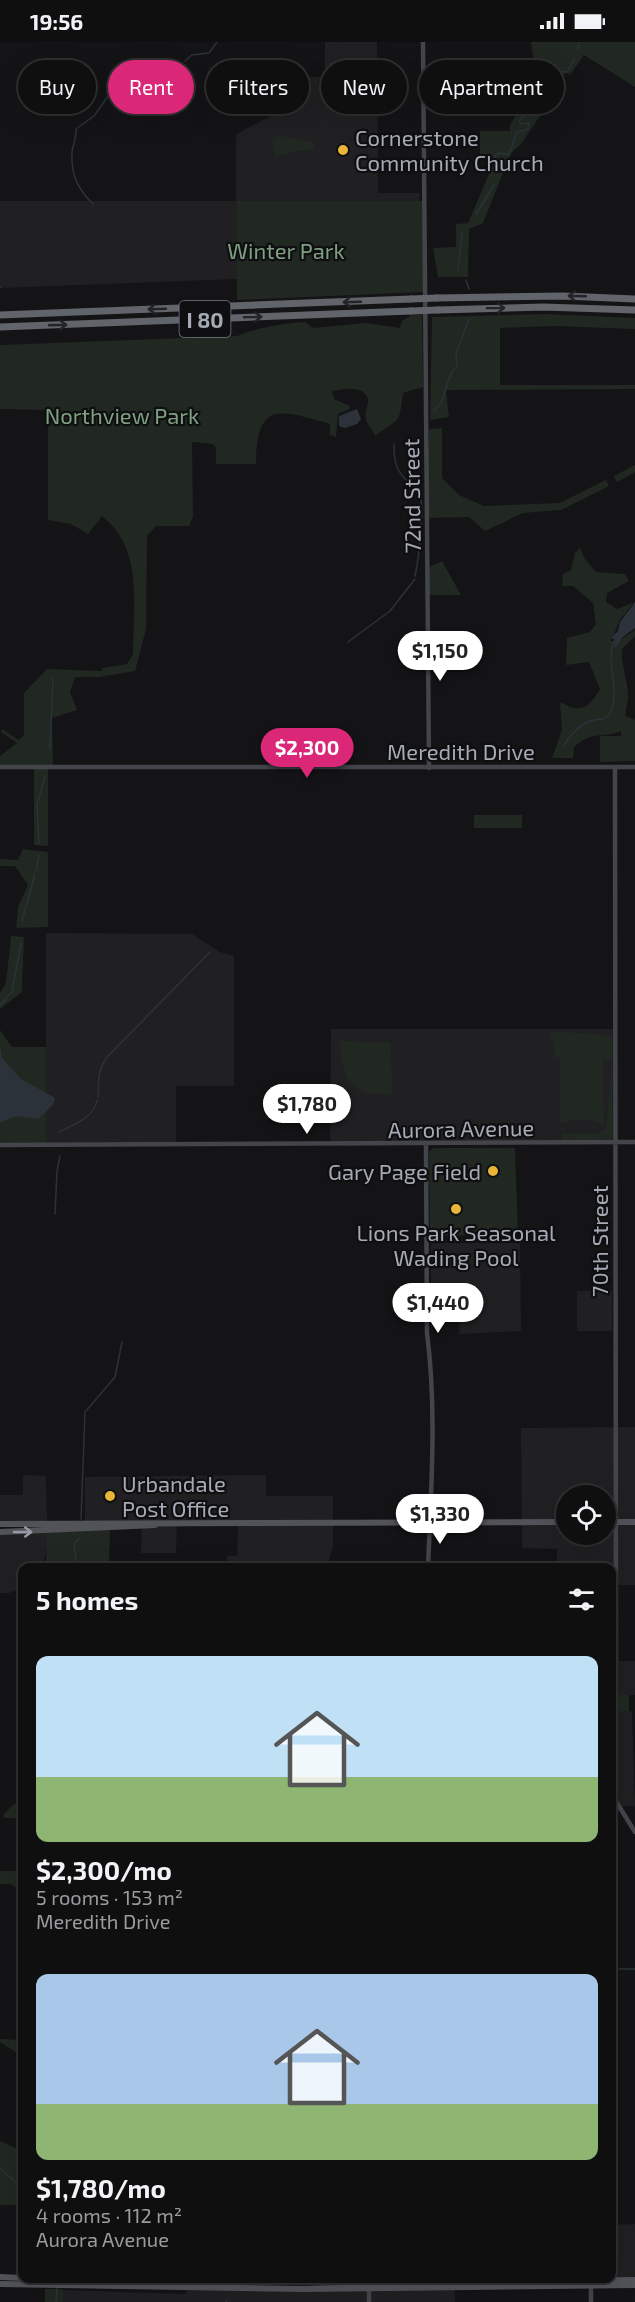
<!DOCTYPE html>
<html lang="en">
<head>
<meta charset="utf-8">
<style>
	:root { --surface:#0f0f10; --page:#1d1d1e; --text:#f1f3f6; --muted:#9b9c9f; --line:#2f2f30; --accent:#db2777 }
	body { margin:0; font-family:"Exo 2",sans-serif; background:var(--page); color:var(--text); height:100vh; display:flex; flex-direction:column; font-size:22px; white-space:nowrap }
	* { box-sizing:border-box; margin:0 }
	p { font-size:20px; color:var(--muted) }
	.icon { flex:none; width:33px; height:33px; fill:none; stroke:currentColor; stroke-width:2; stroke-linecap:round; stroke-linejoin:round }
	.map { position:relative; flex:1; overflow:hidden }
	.details { position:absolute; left:18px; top:1521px; width:598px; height:720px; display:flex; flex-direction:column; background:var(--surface); border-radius:12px; box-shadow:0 6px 24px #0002,0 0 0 2px var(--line) }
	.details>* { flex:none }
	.top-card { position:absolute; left:18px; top:18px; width:600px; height:54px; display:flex; gap:12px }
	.tools { position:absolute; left:556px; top:1443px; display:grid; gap:12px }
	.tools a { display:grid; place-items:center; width:60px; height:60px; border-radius:50%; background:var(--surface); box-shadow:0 6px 24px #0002,0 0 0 2px var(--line); font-size:30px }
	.price { position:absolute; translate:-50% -51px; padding:0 14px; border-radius:21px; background:#fff; color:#222; font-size:20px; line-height:39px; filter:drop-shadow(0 2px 3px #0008) }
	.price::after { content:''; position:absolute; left:50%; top:36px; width:18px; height:14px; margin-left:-9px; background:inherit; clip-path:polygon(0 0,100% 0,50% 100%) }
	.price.selected { background:var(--accent); color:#fff }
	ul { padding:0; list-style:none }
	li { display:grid; align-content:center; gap:12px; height:318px; padding:0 18px }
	li span { display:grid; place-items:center; height:186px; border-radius:12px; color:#555 }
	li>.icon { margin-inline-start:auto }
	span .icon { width:108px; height:108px; fill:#fffc; stroke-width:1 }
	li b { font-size:26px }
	h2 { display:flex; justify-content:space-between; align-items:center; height:72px; padding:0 18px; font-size:26px }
	.tag { padding:0 21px; border-radius:27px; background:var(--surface); box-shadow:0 6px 24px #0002,0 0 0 2px var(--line); font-size:21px; line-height:54px }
	.tag.selected { background:var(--accent); color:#fff }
	.status { display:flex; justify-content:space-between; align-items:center; height:42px; padding:0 30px; background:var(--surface); direction:ltr }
	.status svg { height:16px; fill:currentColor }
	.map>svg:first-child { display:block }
</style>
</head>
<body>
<div class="status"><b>19:56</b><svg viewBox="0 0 49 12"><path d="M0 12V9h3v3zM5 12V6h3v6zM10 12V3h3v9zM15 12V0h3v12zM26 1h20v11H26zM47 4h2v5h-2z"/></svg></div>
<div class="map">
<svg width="635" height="2260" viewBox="0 0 635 2260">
	<rect width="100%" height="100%" fill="#141416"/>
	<path fill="#202022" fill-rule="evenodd" d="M325,0H377L378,151H420L419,159H237V237L0,246V159H236V92L271,74L296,35H325Z
		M46,891L192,892L220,910L234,914V1044H176V1104L46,1103Z
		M331,987H614L615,1100L343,1104L330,1098Z
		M431,1201H520L521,1289L459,1292L460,1245L431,1244Z
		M612,1248V1289H577V1249Z
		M635,1385V1543H616L615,1530H612V1526L557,1525V1507L522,1506L521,1386ZM567,1454H606V1492H567Z
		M23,1433L46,1434L47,1481L0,1482V1453H23Z
		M266,1433V1454H333V1504L329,1518L323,1525H227V1514H237L238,1481H177L176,1511H141L142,1480H85V1435Z
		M0,1490H47V1508L42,1525L22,1526V1546L9,1551H0Z
		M616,1619H635V1653H615Z
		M613,1669H632L635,1764H619L612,1742Z
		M635,2182V2238L612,2236V2183Z
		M187,2245L455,2247V2260H63V2248L186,2252Z"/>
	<path fill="#202821" d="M531,0H635V45L584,13L570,33L567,31L548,39L535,57L546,65L521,102L511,111L483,181L469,187L468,235H438L433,206L456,205V182L468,181L496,116L480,115V89H510V83L539,33L535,30Z
		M279,93L313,100L314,106L275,114L272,97Z
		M237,159H424V250L237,258Z
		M545,272L635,276V287L553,284L500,286V343H635V347L446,348L449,375L430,378L432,275Z
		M412,273H422L423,345L403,351C399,382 401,375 375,394C373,387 367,383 366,377C364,370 369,363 368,357C365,343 341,347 332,349L334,357L350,364L349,367L338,372L336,395L330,393V382C281,368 256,358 256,422H216V406L213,402L192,400L193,475L189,484H156L147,494L146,587L135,629L99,635H75L70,650L77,668L52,676L53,725L48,726V804L34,803V726L0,725V714L17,701L1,690L2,687L19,698L24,693V651L47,627L101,629L103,626L127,622L133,612C133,564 144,507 102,474L88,492L71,482L48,478V368L0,367V303L237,294C260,285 280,282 305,280L313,286L366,281L400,286L402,279Z
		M442,386V436L459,453L484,464L560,461L606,438L609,444L561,468L523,471L485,489L469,475L428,476L426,407L429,406V387Z
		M635,423V430L617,440L614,434Z
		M580,506L585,517L596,530L625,532L629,539L607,551L606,560L617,567L633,561L620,578L611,599H619L635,588V594L622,607C621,624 628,638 628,655C628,662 625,666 626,674L635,678V719L600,720V694H621V689C601,697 593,688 574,705L573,716H552L562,688L560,661C566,661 568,665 573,666C586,669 595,657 600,647L589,620L566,623L567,596L590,590L596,582L593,561L573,544H562L563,532L571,528L575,511Z
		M442,519L461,553H429V525Z
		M474,773H522V786H474Z
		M23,807L48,810V885L16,886L18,865L28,843L15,824H0V817L18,818Z
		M11,894L24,895L22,950L0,967V951L6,941Z
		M0,988L12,1005H46V1103H0Z
		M555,990C564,990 608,992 612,995V1095L610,1097L562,1099V1091L595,1092L606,1087L611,1028L610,1018H603L604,1082L590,1078H573L560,1082V1015H554V1000L549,999L552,997L550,993Z
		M340,999L391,1001L392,1052C351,1055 341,1036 340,999Z
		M433,1106H515L518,1192L430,1194L429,1110Z
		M110,1487L109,1525L46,1526L47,1490Z
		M615,1653H629V1669H613Z
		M22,1759V1776H4L3,1773L14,1762Z
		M0,1829H22V1849L10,1842H0Z
		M0,1997L22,1998V2014L0,2000Z
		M0,2099L22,2109V2214L16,2210V2163H0Z
		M45,2247H63V2260H45Z"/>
	<path fill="#2b3239" d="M169,25L182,37C174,57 153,45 139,43C133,41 132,46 126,45L127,35L133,33L145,35Z
		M357,367L361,377L357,382L345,386L339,384V374Z
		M635,560V586L623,595L614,607L616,597H612L613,594L618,589L620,580Z
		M0,1003L2,1016L21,1037L55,1056L53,1063L38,1077L17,1074L0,1081Z"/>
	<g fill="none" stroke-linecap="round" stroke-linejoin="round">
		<path stroke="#2b3239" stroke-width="1.5" d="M578,7L579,0
			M185,19L192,13L209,11L217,0
			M535,50L554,29L567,30L574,18
			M498,130L495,114L499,111L509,113L517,90L528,87L529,81L521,82L519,79L528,70L530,63
			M93,162C77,146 71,133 72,110C73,102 77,95 76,87L94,74L113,47H122L127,44
			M476,172L494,143
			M458,228L462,191
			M466,238L469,247
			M0,246L1,245
			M434,368C448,359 444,336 457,324L456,312L469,277
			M394,402C393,435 406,433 420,455C425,464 418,521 415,534
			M348,600L390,569L415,537
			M564,703C570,693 577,686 587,680C596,676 607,680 611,669C621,645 603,618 616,596
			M50,707L53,636
			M39,801L37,763L45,734
			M36,829L39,813
			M22,879L35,832
			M0,963L12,950L21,901
			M98,1055C99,1039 97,1029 107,1015L210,910
			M59,1090C73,1083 94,1076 97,1058
			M55,1172L57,1129L60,1114
			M81,1477L85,1370L115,1335L122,1300
			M77,1526L74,1502L80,1496
			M619,1927H635
			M0,2126L22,2146
			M56,2260L57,2246
			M226,2260L227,2258"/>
		<path stroke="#43454a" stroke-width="4.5" d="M423,0L429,726
			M0,725H635
			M0,1103L635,1100
			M426,1103L427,1291C437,1368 431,1448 428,1526
			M612,1673L616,1622L615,725
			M612,1742L616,1759L612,2036
			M617,1761L635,1790
			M369,2236V2260
			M591,2242V2260"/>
		<path stroke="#515359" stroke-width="6" d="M606,1480H635
			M0,1482L567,1480
			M0,1490L155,1483
			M0,2235L22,2236
			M70,2236L358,2241L635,2238
			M0,2242L304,2247L635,2243"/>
		<path stroke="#61646b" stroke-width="7" d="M437,256L563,254L635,257
			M438,268L543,265L635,268
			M0,273L411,257
			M0,285L411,269"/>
		<path stroke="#61646b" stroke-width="7" d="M411,257L437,256
			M411,269L438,268"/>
	</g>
	<defs><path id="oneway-shaft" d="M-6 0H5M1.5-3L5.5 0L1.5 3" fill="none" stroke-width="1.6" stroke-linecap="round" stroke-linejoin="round" transform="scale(1.5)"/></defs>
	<g stroke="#242428">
		<use href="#oneway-shaft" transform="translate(577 254) rotate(-178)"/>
		<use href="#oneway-shaft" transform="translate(352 260) rotate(178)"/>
		<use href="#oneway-shaft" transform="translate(496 266) rotate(-1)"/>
		<use href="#oneway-shaft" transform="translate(157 267) rotate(178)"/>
		<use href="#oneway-shaft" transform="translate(253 275) rotate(-2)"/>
		<use href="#oneway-shaft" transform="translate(58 283) rotate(-2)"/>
	</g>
	<use stroke="#9599a3" href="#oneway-shaft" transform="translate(23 1490)"/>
	<g fill="#e9b538" stroke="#0f0f11" stroke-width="2">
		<circle cx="343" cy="108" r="6"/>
		<circle cx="493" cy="1129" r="6"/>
		<circle cx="456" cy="1167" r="6"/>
		<circle cx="110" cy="1454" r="6"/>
	</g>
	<g text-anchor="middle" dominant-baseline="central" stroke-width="4.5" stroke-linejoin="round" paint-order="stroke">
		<rect fill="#0f0f11" stroke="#797c84" stroke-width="1.5" x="179.5" y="259" width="51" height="36" rx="4.5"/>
		<g font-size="21" font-weight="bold" fill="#a6aab5">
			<text x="205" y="277">I 80</text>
		</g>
		<g font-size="22" fill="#a6aab5" stroke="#0f0f11" text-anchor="start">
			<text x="355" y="95">Cornerstone<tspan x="355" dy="25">Community Church</tspan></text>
			<text x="481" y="1129" text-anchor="end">Gary Page Field</text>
			<text x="456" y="1190" text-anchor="middle">Lions Park Seasonal<tspan x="456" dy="25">Wading Pool</tspan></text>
			<text x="122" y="1441">Urbandale<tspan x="122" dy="25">Post Office</tspan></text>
		</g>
		<g font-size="22" fill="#7ea081" stroke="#0f0f11">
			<text x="286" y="208">Winter Park</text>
			<text x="122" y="373">Northview Park</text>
		</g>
		<g font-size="22" fill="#a6aab5" stroke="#0f0f11">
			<text transform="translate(411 454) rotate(-91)">72nd Street</text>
			<text x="461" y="709">Meredith Drive</text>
			<text transform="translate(461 1086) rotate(-1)">Aurora Avenue</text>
			<text transform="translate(599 1199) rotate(-90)">70th Street</text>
		</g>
	</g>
</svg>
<div class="tools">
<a><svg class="icon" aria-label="locate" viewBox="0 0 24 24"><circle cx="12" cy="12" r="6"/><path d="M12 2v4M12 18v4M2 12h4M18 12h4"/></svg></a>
</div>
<b class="price" style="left:440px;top:640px">$1,150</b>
<b class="price selected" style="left:307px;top:737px">$2,300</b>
<b class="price" style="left:307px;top:1093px">$1,780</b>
<b class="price" style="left:438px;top:1292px">$1,440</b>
<b class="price" style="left:440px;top:1503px">$1,330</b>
<div class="top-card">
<a class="tag">Buy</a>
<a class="tag selected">Rent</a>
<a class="tag">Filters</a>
<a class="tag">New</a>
<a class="tag">Apartment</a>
</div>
<section class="details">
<h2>5 homes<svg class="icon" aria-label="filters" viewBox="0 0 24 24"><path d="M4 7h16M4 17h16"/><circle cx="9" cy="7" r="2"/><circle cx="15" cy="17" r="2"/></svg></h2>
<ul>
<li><span style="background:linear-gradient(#bfe0f5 65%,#8fb573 0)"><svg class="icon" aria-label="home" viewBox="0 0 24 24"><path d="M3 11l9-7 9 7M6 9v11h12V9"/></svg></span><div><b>$2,300/mo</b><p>5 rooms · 153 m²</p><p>Meredith Drive</p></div></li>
<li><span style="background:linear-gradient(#a9c7e8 70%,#8fb573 0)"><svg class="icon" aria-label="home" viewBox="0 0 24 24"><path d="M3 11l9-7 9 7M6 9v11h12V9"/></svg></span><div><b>$1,780/mo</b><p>4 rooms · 112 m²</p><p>Aurora Avenue</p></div></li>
</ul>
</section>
</div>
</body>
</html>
